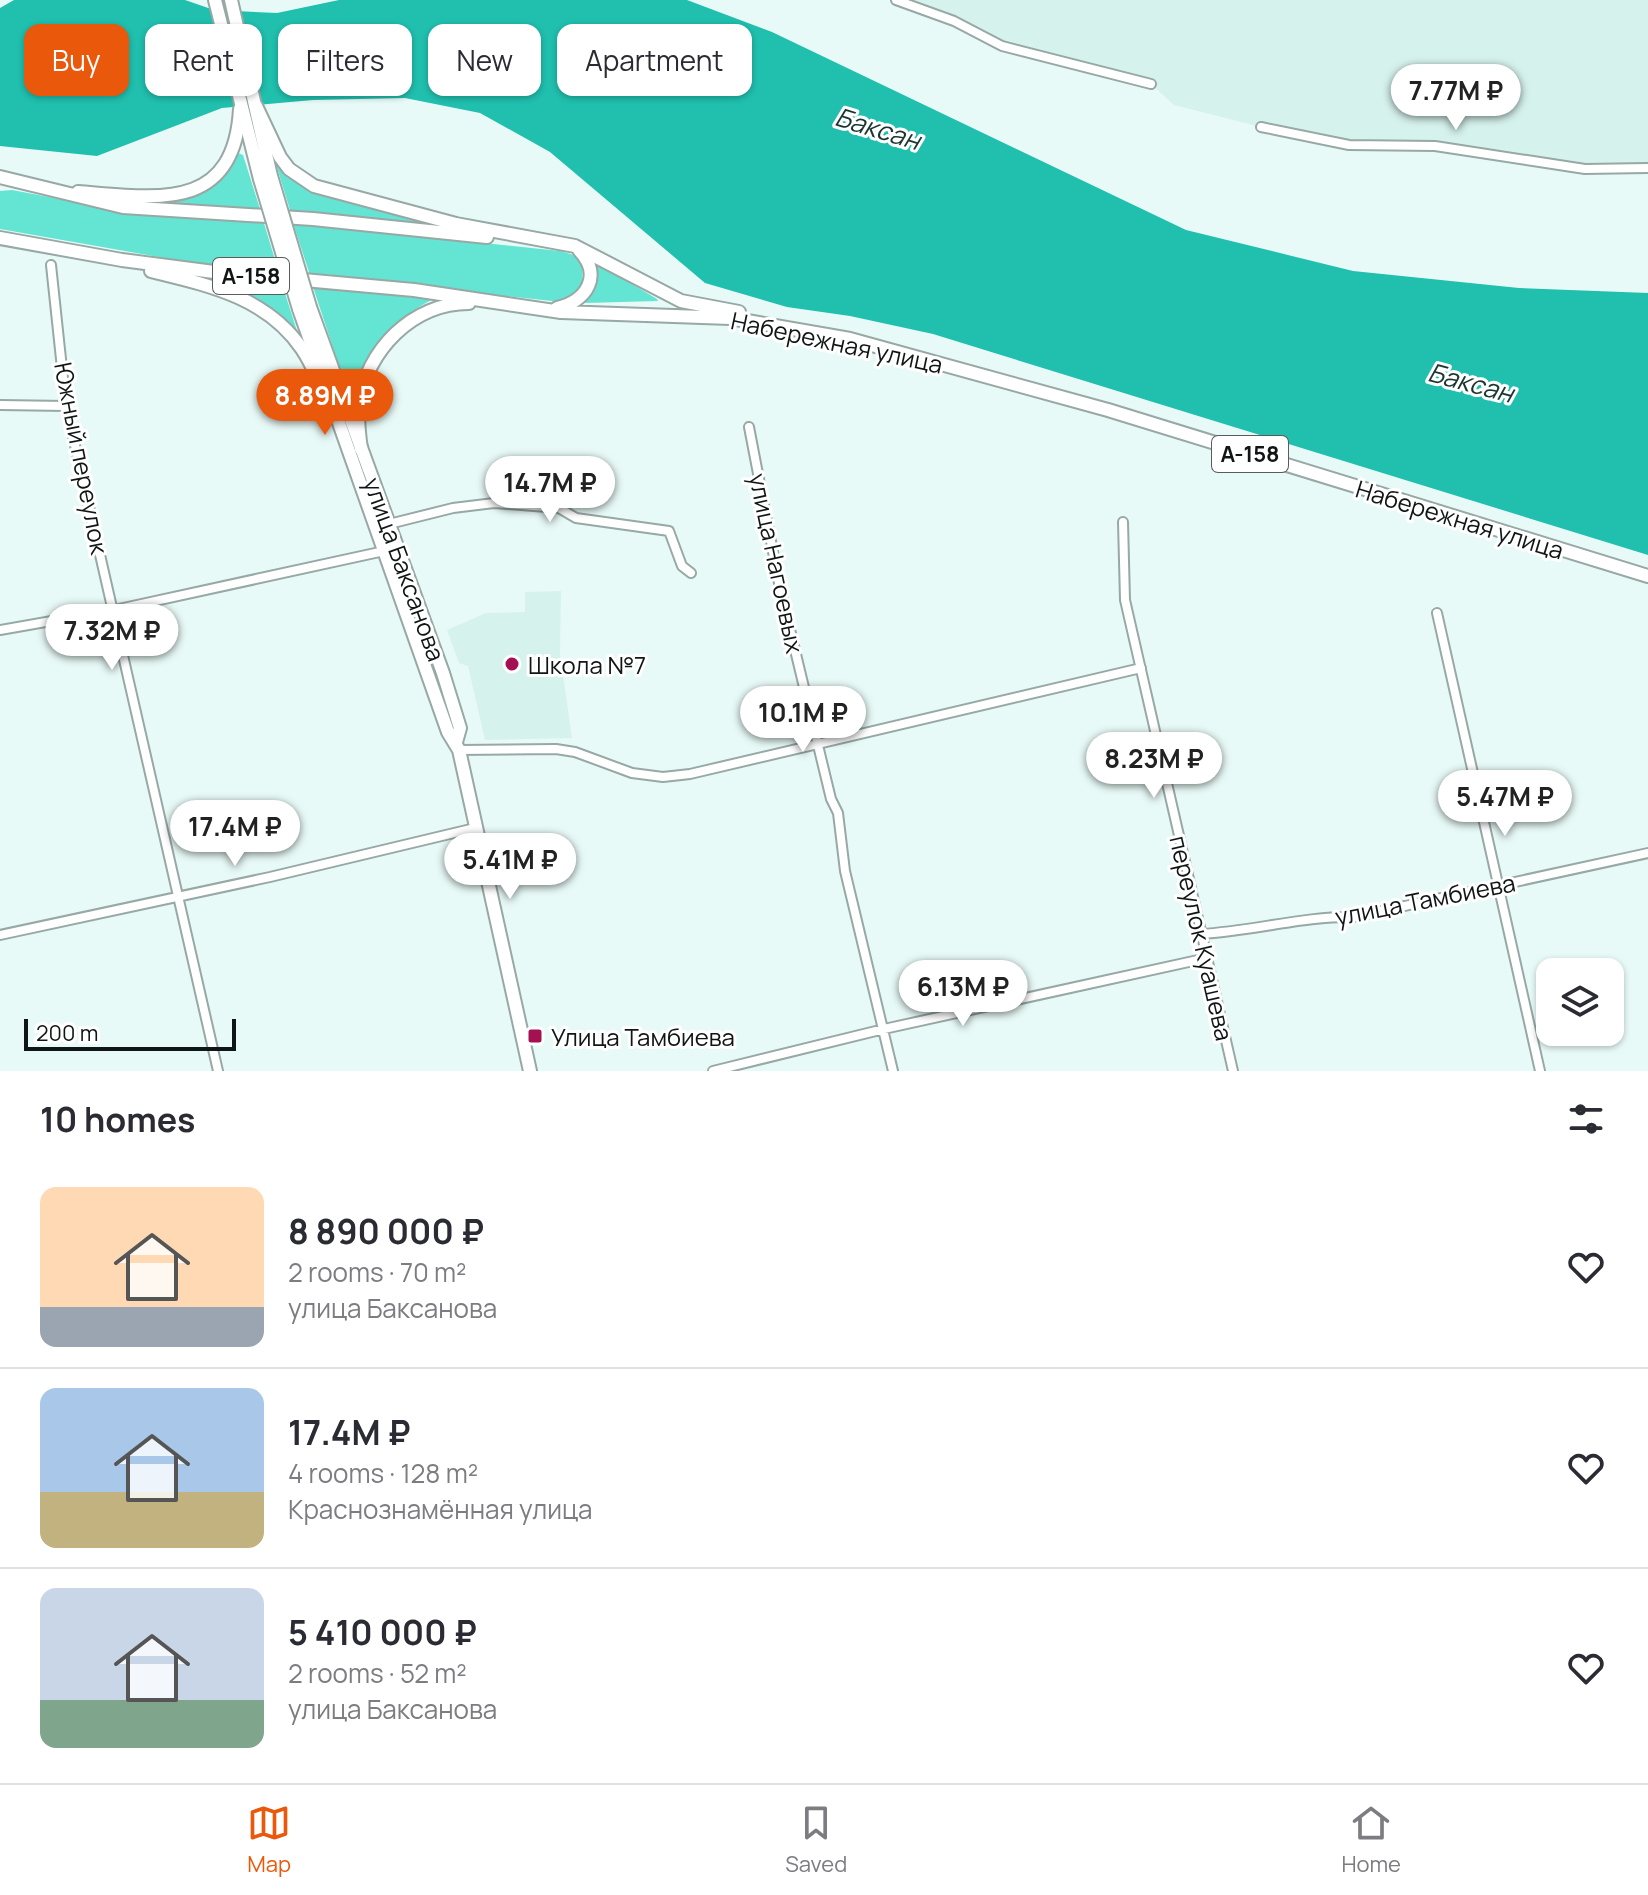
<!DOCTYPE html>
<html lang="en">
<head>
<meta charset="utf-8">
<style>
	:root { --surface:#fff; --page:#f2f2f3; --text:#2b2b33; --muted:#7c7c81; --line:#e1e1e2; --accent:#ea580c }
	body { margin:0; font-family:Manrope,sans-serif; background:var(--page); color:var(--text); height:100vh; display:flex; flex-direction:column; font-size:30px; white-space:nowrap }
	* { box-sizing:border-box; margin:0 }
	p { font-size:26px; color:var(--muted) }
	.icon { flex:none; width:44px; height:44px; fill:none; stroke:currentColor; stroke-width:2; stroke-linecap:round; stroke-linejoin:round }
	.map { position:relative; height:1071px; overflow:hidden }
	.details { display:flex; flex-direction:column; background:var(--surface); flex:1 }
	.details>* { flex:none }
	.banner { position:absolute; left:24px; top:24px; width:800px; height:72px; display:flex; gap:16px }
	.buttons { position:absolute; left:1536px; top:958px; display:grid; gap:16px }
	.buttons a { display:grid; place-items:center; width:88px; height:88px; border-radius:16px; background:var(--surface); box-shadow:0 2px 6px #0004; font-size:40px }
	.scale { position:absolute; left:24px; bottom:20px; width:212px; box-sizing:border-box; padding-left:8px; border:4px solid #101615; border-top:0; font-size:22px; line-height:28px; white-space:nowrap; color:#101615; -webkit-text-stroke:6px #fff; paint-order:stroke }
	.price { position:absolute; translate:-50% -68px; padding:0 18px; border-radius:28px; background:#fff; color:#222; font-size:26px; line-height:52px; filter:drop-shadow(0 2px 4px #0008) }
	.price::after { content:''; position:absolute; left:50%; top:48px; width:24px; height:18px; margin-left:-12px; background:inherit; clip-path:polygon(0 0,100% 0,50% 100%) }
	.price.current { background:var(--accent); color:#fff }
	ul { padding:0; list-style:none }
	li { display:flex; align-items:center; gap:24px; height:200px; padding:0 40px }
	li+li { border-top:2px solid var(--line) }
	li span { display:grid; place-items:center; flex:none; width:224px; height:160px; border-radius:16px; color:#555 }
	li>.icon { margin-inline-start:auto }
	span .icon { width:96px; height:96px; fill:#fffc; stroke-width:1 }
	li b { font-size:34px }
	h2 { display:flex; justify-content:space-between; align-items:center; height:96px; padding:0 40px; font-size:34px }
	.tag { padding:0 28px; border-radius:16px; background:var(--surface); box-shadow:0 2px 6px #0004; font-size:28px; line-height:72px }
	.tag.current { background:var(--accent); color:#fff }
	.dock { display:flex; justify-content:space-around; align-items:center; height:112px; border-top:2px solid var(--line); background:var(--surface); font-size:22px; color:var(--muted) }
	.dock a { display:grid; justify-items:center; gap:4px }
	.dock .current { color:var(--accent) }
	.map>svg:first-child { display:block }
</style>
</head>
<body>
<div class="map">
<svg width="1648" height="1071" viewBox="0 0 1648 1071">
	<rect width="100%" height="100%" fill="#e8faf7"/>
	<path fill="#d6f2ec" d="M896,0H1648V168L1585,169L1435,146L1349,145L1261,127L1174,105L1151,84L1002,46Z
		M561,591L560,654L572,738L485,740L468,666L459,663L447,630L486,613L525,612V592Z"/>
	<path fill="#64e4d2" d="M238,153L243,155L260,209L118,200H154L229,167Z
		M278,160L314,190L456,228L290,210L275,161Z
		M12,190L133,213L263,220L279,273L193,263L0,229V191Z
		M293,223L560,251L574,255L582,263L583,288L566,301H552L310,275Z
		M595,262L657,299L658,301L585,303L594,288Z
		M178,274L282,284L297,331L294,333C257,293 229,286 178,274Z
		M313,287L437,297C390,321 370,346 355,396H349Z"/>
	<path fill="#20bfae" d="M14,0H185L214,10L277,13L339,0H687L772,32L1186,230L1353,271L1519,288L1648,293V555L933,334L850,316L787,307L705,283L550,152L480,113L405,98L313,100L222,108L97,156L0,146V8Z"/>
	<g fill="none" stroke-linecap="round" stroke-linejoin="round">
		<g stroke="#97a8a5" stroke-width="12">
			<path id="minor" d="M896,0L954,21L1002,46L1151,84
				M1261,127L1349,145L1435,146L1585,169L1648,168
				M51,265L66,406L218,1071
				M0,405L66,406
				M749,427L780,588L831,799L838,813L845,871L893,1071
				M1123,522L1125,600L1233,1071
				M389,524L453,508L494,503L559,508L576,518L669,531L682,566L691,573
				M1437,613L1540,1071
				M0,630L114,610L398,548
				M459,750L556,749L575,752L632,773L663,777L690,774L1141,668
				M1201,934C1253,931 1305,916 1354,917L1648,853
				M0,935L270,877L475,828
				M713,1071L884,1029L1207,958"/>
		</g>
		<g stroke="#97a8a5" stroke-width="16">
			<path id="secondary" d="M215,0L260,179
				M231,0L271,176
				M310,307L443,673L460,728L456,742
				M299,309L326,386
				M332,403L448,732L459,750L530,1071"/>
		</g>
		<g stroke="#97a8a5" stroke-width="16">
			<path id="primary" d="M256,106L280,157L289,169L314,186L456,224L575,246L681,301L739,312
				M0,177L123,207L313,219L487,237
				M78,192C156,198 234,213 240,109
				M0,238L122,260L214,272L414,290L561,312L730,318L850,339L1108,410L1648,576
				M151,271C208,285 267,297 302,349C315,368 321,390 334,410
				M557,308C587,301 603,275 579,250
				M361,449C359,435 357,419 359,405C366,350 413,303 469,303"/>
		</g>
		<use href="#minor" stroke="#fff" stroke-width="8"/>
		<use href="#secondary" stroke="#fff" stroke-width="12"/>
		<use href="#primary" stroke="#fff" stroke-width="12"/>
		<g stroke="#97a8a5" stroke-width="16" stroke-linecap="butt">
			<path id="secondary-bridge" d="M271,176L310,307
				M260,179L299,309"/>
		</g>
		<use href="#secondary-bridge" stroke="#fff" stroke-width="12"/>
	</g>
	<g fill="#a41050" stroke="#fff" stroke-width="3">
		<circle cx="512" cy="664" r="8"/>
		<rect x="527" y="1028" width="16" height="16" rx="4"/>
	</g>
	<g text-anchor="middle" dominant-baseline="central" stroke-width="6" stroke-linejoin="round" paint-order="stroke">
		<g fill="#fff" stroke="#585c5b" stroke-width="2">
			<rect x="213" y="258" width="76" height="36" rx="6"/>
			<rect x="1212" y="436" width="76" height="36" rx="6"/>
		</g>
		<g font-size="22" font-weight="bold" fill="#101615">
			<text x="251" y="276">А-158</text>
			<text x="1250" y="454">А-158</text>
		</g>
		<g font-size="24" fill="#101615" stroke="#fff">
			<text transform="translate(837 342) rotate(12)">Набережная улица</text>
			<text transform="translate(82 458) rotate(79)">Южный переулок</text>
			<text transform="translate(1460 519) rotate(17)">Набережная улица</text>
			<text transform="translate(777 563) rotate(78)">улица Нагоевых</text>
			<text transform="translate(405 569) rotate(70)">улица Баксанова</text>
			<text transform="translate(1425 899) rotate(-11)">улица Тамбиева</text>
			<text transform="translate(1202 938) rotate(77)">переулок Куашева</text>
		</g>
		<g font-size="24" fill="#101615" stroke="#fff" text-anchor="start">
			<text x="528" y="664">Школа №7</text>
			<text x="551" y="1036">Улица Тамбиева</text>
		</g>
		<g font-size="26" font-style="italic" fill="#1d3531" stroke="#fff">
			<text transform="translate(878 128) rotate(17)">Баксан</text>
			<text transform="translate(1471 382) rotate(15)">Баксан</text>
		</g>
	</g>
</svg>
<div class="buttons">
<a><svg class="icon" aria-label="layers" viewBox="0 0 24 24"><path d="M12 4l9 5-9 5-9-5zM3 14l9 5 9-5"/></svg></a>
</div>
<div class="scale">200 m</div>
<b class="price" style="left:1456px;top:132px">7.77M ₽</b>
<b class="price current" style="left:325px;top:437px">8.89M ₽</b>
<b class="price" style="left:550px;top:524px">14.7M ₽</b>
<b class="price" style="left:112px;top:672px">7.32M ₽</b>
<b class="price" style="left:803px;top:754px">10.1M ₽</b>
<b class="price" style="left:1154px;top:800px">8.23M ₽</b>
<b class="price" style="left:1505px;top:838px">5.47M ₽</b>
<b class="price" style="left:235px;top:868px">17.4M ₽</b>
<b class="price" style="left:510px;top:901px">5.41M ₽</b>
<b class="price" style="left:963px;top:1028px">6.13M ₽</b>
<div class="banner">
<a class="tag current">Buy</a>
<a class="tag">Rent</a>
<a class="tag">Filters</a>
<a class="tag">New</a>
<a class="tag">Apartment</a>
</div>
</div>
<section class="details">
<h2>10 homes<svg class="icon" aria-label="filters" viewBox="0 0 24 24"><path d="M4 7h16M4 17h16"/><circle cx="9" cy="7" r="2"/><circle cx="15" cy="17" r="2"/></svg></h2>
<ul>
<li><span style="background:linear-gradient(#ffd9b3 75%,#9aa5b1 0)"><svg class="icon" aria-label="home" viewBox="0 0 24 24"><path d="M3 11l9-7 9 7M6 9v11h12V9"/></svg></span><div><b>8 890 000 ₽</b><p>2 rooms · 70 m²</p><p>улица Баксанова</p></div><svg class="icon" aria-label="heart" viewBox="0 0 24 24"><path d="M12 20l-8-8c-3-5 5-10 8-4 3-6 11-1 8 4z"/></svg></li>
<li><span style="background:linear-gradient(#a9c7e8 65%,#c2b280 0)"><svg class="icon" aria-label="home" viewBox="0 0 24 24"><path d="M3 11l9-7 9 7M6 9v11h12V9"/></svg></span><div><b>17.4M ₽</b><p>4 rooms · 128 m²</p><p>Краснознамённая улица</p></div><svg class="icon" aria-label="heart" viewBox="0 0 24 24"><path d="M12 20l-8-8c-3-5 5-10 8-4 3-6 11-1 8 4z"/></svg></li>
<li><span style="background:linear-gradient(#c9d6e8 70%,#7fa58c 0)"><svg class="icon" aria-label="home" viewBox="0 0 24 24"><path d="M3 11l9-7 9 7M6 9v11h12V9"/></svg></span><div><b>5 410 000 ₽</b><p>2 rooms · 52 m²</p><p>улица Баксанова</p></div><svg class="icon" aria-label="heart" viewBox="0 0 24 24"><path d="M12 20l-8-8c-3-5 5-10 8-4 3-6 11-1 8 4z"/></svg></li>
</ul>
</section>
<nav class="dock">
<a class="current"><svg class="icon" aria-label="map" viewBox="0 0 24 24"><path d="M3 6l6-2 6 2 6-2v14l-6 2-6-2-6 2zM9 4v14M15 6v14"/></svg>Map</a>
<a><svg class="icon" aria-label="saved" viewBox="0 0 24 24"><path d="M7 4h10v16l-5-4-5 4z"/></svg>Saved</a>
<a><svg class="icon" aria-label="home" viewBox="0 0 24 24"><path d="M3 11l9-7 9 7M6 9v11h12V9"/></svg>Home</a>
</nav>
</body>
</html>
